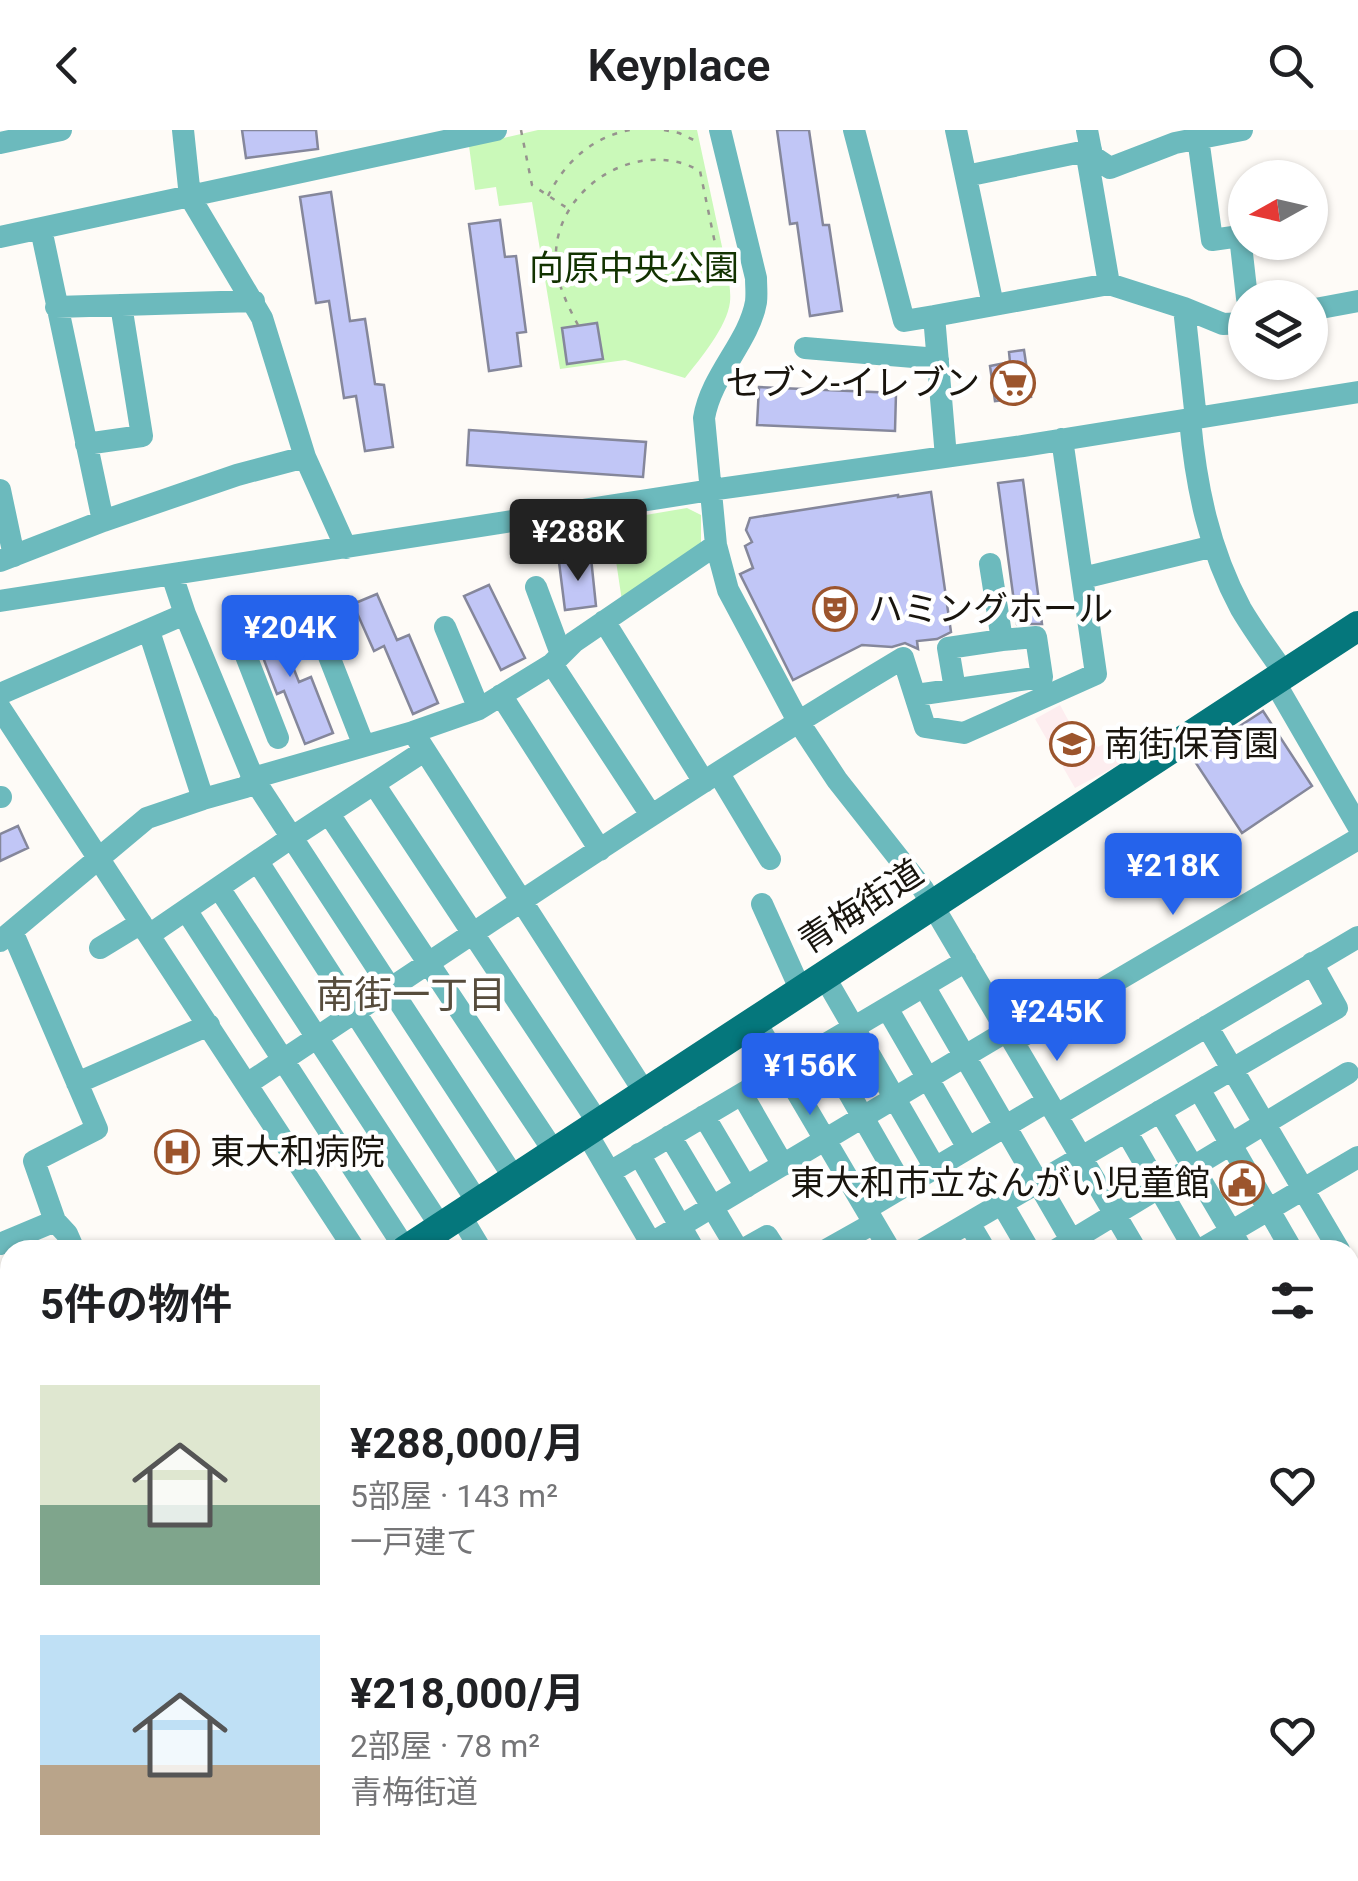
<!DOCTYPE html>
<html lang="ja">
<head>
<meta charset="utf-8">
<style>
	:root { --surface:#fff; --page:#f2f2f2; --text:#202124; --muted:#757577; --accent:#2563eb }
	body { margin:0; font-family:Roboto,"Noto Sans JP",sans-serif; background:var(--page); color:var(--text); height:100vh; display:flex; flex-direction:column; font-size:38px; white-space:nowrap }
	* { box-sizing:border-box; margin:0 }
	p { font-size:32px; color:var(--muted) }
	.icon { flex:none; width:55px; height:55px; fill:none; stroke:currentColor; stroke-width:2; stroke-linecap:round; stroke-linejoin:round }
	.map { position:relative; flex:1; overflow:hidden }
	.details { position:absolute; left:0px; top:1110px; width:1360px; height:642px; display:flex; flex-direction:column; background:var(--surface); border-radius:30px 30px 0 0; box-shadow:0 2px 8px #0004 }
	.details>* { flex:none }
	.needle { width:65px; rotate:262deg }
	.buttons { position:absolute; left:1228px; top:30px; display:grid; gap:20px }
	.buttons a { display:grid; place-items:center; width:100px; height:100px; border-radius:50%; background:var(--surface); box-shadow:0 2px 8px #0004; font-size:50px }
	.price { position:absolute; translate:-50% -85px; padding:0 22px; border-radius:10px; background:var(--accent); color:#fff; font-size:32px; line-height:65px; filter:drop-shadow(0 2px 5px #0008) }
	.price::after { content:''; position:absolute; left:50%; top:60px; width:30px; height:22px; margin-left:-15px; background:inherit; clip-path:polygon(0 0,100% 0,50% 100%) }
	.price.on { background:#222; color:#fff }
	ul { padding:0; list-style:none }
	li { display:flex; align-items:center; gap:30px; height:250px; padding:0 40px }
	li span { display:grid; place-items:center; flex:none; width:280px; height:200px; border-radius:0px; color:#555 }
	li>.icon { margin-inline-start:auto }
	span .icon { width:120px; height:120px; fill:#fffc; stroke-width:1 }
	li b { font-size:42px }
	h2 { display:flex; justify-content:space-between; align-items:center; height:120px; padding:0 40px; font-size:42px }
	header { display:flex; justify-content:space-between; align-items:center; height:130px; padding:0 40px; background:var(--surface); font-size:45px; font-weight:600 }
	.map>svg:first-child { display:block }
</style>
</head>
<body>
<header><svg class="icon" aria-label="back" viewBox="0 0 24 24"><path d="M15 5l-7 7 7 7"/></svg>Keyplace<svg class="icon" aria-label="search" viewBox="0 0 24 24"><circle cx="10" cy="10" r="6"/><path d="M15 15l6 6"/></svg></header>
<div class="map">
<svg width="1358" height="1751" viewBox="0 0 1358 1751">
	<rect width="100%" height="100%" fill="#fefbf7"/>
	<path fill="#fdedef" d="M1060,575L1079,610L1088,608L1098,617L1109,611L1122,633L1075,658L1035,589Z
		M1113,1742L1117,1749L1114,1751H774L769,1743Z"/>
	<path fill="#caf9b9" d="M538,0H697L727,140C729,151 731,162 730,172C727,197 700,229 685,248L625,230L560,239L532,72L499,76L496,57L475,60L469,16Z
		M687,378L701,385V416L622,471L610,391Z"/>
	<path fill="#c1c6f6" stroke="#85879b" stroke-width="2.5" d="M242,0H316L318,19L246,28Z
		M777,0H809L823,95H829L842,181L810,186L797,93L790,94Z
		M331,62L350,191L365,189L375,254L384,255L393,317L365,321L356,266L344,268L329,171L316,173L300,67Z
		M500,90L505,127L516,126L526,202L517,203L521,236L489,241L469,94Z
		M597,193L603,229L567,234L562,198Z
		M1024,220L1031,267L995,271L990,236L1010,232L1009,222Z
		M759,257L896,263L895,301L757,295Z
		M469,300L646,312L643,347L467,335Z
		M1023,350L1042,494H1017L998,353Z
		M931,362L951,502L937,509L917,511L918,519L905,513L892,517L862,515L793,550L740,444L753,438L745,416L752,412L746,400L750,388L898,365V367Z
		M591,428L596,476L565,480L559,432Z
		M489,455L525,528L501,540L464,466Z
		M377,464L397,510L409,505L438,573L413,584L384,516L374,521L353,474Z
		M270,479L299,552L311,547L333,603L305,614L284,561L277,564L248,488Z
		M1263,581L1312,656L1242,703L1192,627Z
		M18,696L28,718L0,731V704Z"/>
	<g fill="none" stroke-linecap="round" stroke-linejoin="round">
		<path stroke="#96938e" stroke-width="2.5" stroke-dasharray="5 8" stroke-linecap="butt" d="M521,0L532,55L567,78
			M664,0L679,3L700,13
			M548,66C565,32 592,7 630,0
			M578,195C566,172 554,149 556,121C560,54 641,7 700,41L721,142"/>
		<path stroke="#6cbabd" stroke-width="22" d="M183,0L190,67L262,188L305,327L346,418
			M720,0L756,148C756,155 757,164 756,172C749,212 711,245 704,288L716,415L728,460L798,591L837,650L923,759L1136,1120
			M854,0L904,191L934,186
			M956,0L993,175
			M1087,0L1092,26L1088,32L1109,154
			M1198,8L1212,110L1240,106L1247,168
			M0,13L61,0
			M1092,26L1110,38L1175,13L1242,0
			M966,46L1091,20
			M41,99L103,391
			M0,107L496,0
			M56,177L254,171
			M1184,178L1196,289
			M1310,180L1358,171
			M805,218L938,229
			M1190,290C1196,356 1209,420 1241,479C1254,501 1270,523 1285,544
			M86,314L142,306L121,175
			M946,327L934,186L1109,154L1184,178L1223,194L1245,193
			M0,360L14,426
			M0,431L103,391L237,345L305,327
			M990,434L1002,510
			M172,445L185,484L253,648L515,1049
			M1083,448L1214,416
			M536,457L561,524
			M0,471L711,360L1023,316L1358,262
			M314,488L364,616
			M604,491L704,652
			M234,495L278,608
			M445,497L479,579
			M149,501L203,669
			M552,534L651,685
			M1274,551L1358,696
			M0,564L185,484
			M501,565L600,720
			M916,565L1042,547L1036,507L1002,510L948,518L955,559
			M0,578L355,1120
			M413,602L645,963
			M719,644L770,729
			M374,654L599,994
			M0,667H1
			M329,684L555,1023
			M258,732L478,1073
			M219,758L441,1097
			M762,774L801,861
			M186,780L406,1120
			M12,801L97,999L34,1031L55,1091L67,1104L74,1120
			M149,805L291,708L424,621
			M0,811L147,688L203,669L246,657L253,648L413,602L479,579L552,534L574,512L716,415
			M100,818L141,793
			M824,846L935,1038
			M924,856L1077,1120
			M887,878L968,1018
			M755,891L890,1120
			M1207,896L1339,1120
			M1014,911L1358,709
			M822,916L903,1057
			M77,953L209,895
			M247,954C464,810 679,662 903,528L925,597L964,603L1096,544L1062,309
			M1199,959L1292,1120
			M742,964L783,1035
			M1160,981L1242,1120
			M1057,985L1358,807
			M704,986L746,1057
			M1126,1001L1195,1120
			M586,1002L655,1120
			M670,1006L738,1120
			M639,1024L694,1120
			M610,1042L966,831
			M1002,1074L1029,1120
			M866,1079L1048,971
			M460,1085L481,1120
			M969,1093L985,1120
			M0,1114L55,1091
			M640,1120L1007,901
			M742,1120L767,1106L776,1120
			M826,1120L874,1093
			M922,1120L1337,878L1312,833
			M1056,1120L1348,943
			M1200,1120L1358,1027
			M1350,1138L1358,1152
			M0,1170L10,1194
			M1350,1190L1358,1186
			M1350,1219L1358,1233
			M1350,1268L1358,1263
			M0,1287L10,1284
			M0,1454L10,1449
			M1350,1484L1358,1497
			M0,1515L7,1530L10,1529
			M1350,1628L1358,1640
			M136,1742L138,1751
			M620,1742L624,1751
			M688,1742L693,1751
			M761,1742L766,1751
			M1166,1742L1171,1751
			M1253,1742L1258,1751
			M1339,1742L1343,1751
			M11,1751L38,1742
			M332,1751L341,1742
			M557,1751V1747L563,1742"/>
		<path stroke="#05777c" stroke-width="30" d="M406,1120L1358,496
			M0,1387L10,1380"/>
	</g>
	<defs>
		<g id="supermarket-ring" transform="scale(2.25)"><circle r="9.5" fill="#fff" stroke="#9c552d" stroke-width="1.5"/><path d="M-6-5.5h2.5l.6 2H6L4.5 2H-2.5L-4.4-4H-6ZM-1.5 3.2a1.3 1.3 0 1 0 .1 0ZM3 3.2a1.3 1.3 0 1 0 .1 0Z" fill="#9c552d"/></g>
		<g id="theatre-ring" transform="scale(2.25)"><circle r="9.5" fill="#fff" stroke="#9c552d" stroke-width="1.5"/><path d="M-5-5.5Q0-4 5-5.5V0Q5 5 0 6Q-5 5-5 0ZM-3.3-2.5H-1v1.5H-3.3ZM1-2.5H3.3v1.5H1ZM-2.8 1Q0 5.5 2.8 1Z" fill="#9c552d"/></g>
		<g id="school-ring" transform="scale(2.25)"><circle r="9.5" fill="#fff" stroke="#9c552d" stroke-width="1.5"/><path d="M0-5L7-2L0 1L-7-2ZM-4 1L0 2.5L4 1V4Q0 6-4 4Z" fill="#9c552d"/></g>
		<g id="hospital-ring" transform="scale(2.25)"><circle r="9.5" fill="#fff" stroke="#9c552d" stroke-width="1.5"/><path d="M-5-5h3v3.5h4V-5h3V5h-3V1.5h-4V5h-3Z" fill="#9c552d"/></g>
		<g id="civic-ring" transform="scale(2.25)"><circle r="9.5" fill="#fff" stroke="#9c552d" stroke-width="1.5"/><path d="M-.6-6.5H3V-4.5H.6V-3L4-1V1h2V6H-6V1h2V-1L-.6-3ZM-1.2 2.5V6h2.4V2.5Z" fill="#9c552d"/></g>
	</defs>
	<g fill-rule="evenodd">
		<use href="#supermarket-ring" x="1013" y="253"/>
		<use href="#theatre-ring" x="835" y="479"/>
		<use href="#school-ring" x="1072" y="614"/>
		<use href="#hospital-ring" x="177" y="1022"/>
		<use href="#civic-ring" x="1242" y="1053"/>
	</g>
	<g text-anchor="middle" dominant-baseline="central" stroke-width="9" stroke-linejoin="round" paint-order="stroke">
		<g font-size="35" fill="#123301" stroke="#fff">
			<text x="634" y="138">向原中央公園</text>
		</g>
		<g font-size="35" fill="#19150e" stroke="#fff" text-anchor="start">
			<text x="980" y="253" text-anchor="end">セブン-イレブン</text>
			<text x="868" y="479">ハミングホール</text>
			<text x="1104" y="614">南街保育園</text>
			<text x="210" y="1022">東大和病院</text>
			<text x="1210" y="1053" text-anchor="end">東大和市立なんがい児童館</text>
		</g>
		<g font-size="35" fill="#19150e" stroke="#fff">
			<text transform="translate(861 777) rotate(-33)">青梅街道</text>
		</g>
		<g font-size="38" fill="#574d3d" stroke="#fff">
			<text x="411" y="865">南街一丁目</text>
		</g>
	</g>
</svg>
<div class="buttons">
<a><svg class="needle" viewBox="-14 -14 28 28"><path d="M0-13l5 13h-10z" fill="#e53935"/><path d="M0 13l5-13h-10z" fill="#757577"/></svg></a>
<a><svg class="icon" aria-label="layers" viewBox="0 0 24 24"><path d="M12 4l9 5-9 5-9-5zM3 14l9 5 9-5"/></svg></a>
</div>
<b class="price on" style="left:578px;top:454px">¥288K</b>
<b class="price" style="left:290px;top:550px">¥204K</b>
<b class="price" style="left:1173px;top:788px">¥218K</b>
<b class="price" style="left:1057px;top:934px">¥245K</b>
<b class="price" style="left:810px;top:988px">¥156K</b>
<section class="details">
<h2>5件の物件<svg class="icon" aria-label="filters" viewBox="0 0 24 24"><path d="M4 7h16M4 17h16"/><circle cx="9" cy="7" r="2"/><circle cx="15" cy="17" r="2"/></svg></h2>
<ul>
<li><span style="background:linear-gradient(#dfe7d0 60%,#7fa58c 0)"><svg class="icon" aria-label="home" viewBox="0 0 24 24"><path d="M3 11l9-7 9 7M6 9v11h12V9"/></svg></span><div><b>¥288,000/月</b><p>5部屋 · 143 m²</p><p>一戸建て</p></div><svg class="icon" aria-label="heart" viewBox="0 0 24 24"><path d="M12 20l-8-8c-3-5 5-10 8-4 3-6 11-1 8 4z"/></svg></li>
<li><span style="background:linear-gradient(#bfe0f5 65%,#b9a48a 0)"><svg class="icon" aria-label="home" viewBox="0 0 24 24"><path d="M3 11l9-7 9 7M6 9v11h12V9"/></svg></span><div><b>¥218,000/月</b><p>2部屋 · 78 m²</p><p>青梅街道</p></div><svg class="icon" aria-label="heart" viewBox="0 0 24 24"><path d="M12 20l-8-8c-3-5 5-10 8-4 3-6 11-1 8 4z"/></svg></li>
</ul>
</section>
</div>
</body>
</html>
